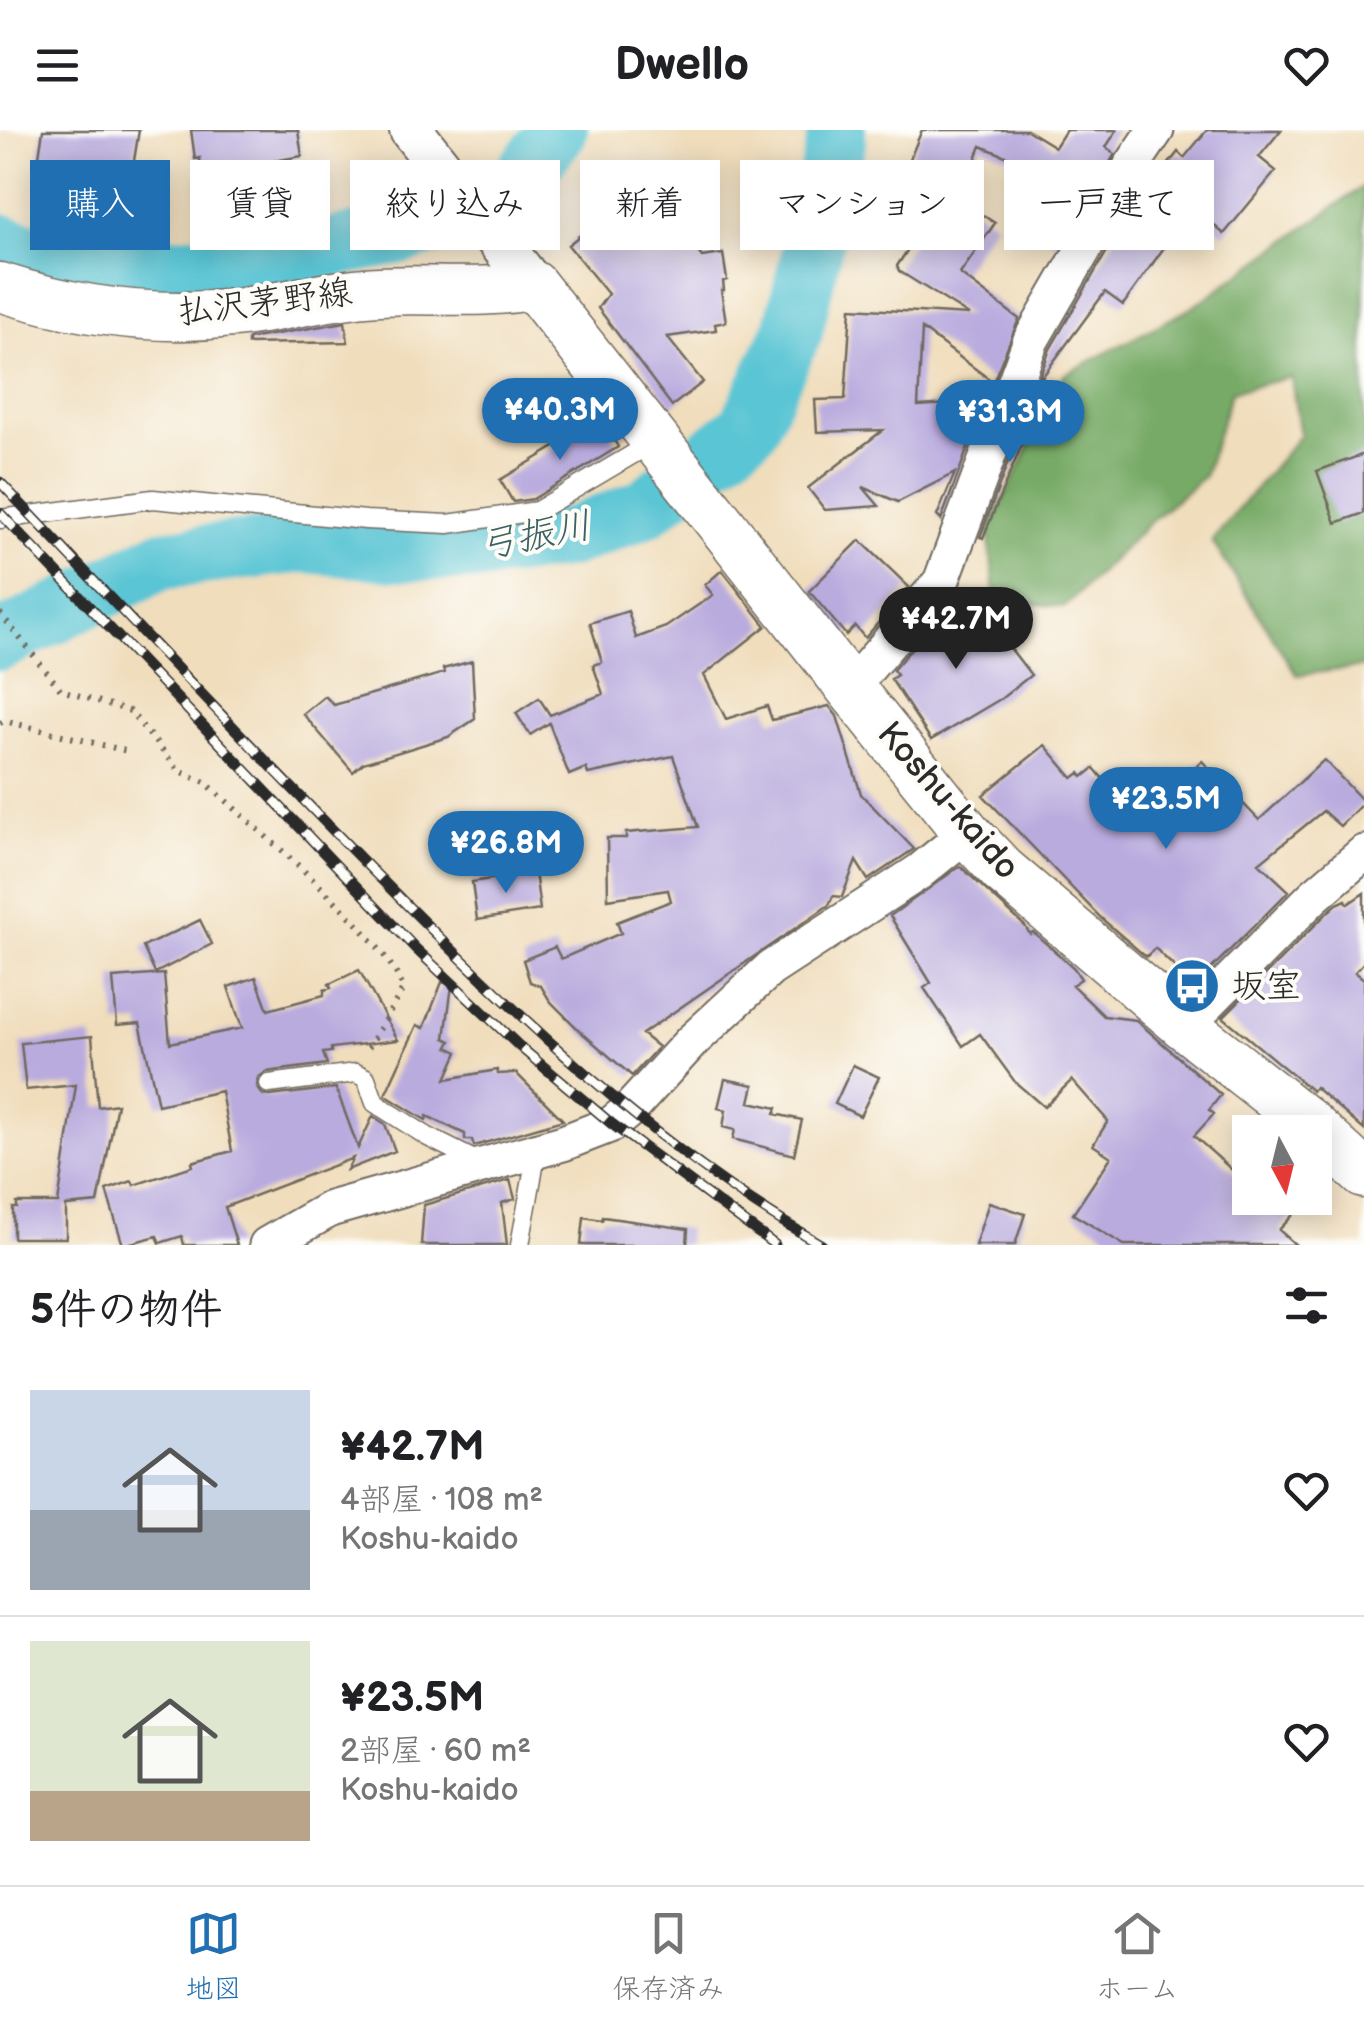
<!DOCTYPE html>
<html lang="ja">
<head>
<meta charset="utf-8">
<style>
	:root { --surface:#fff; --page:#f2f2f2; --text:#202124; --muted:#757577; --line:#e0e0e0; --accent:#1f6fb2 }
	body { margin:0; font-family:"Balsamiq Sans","Klee One",sans-serif; background:var(--page); color:var(--text); height:100vh; display:flex; flex-direction:column; font-size:38px; white-space:nowrap }
	* { box-sizing:border-box; margin:0 }
	p { font-size:32px; color:var(--muted) }
	.icon { flex:none; width:55px; height:55px; fill:none; stroke:currentColor; stroke-width:2; stroke-linecap:round; stroke-linejoin:round }
	.map { position:relative; height:1115px; overflow:hidden }
	.drawer { display:flex; flex-direction:column; background:var(--surface); flex:1 }
	.drawer>* { flex:none }
	.top-card { position:absolute; left:30px; top:30px; width:1305px; height:90px; display:flex; gap:20px }
	.needle { width:65px; rotate:173deg }
	.controls { position:absolute; left:1232px; top:985px; display:grid; gap:20px }
	.controls a { display:grid; place-items:center; width:100px; height:100px; border-radius:0px; background:var(--surface); box-shadow:0 5px 25px #0003; font-size:50px }
	.price { position:absolute; translate:-50% -85px; padding:0 22px; border-radius:35px; background:var(--accent); color:#fff; font-size:32px; line-height:65px; filter:drop-shadow(0 2px 5px #0008) }
	.price::after { content:''; position:absolute; left:50%; top:60px; width:30px; height:22px; margin-left:-15px; background:inherit; clip-path:polygon(0 0,100% 0,50% 100%) }
	.price.current { background:#222; color:#fff }
	ul { padding:0; list-style:none }
	li { display:flex; align-items:center; gap:30px; height:250px; padding:0 30px }
	li+li { border-top:2px solid var(--line) }
	li span { display:grid; place-items:center; flex:none; width:280px; height:200px; border-radius:0px; color:#555 }
	li>.icon { margin-inline-start:auto }
	span .icon { width:120px; height:120px; fill:#fffc; stroke-width:1 }
	li b { font-size:42px }
	h2 { display:flex; justify-content:space-between; align-items:center; height:120px; padding:0 30px; font-size:42px }
	.chip { padding:0 35px; border-radius:0px; background:var(--surface); box-shadow:0 5px 25px #0003; font-size:35px; line-height:90px }
	.chip.current { background:var(--accent); color:#fff }
	header { display:flex; justify-content:space-between; align-items:center; height:130px; padding:0 30px; background:var(--surface); font-size:45px; font-weight:700 }
	.tabs { display:flex; justify-content:space-around; align-items:center; height:140px; border-top:2px solid var(--line); background:var(--surface); font-size:28px; color:var(--muted) }
	.tabs a { display:grid; justify-items:center; gap:5px }
	.tabs .current { color:var(--accent) }
	.map>svg:first-child { display:block }
</style>
</head>
<body>
<header><svg class="icon" aria-label="menu" viewBox="0 0 24 24"><path d="M4 6h16M4 12h16M4 18h16"/></svg>Dwello<svg class="icon" aria-label="heart" viewBox="0 0 24 24"><path d="M12 20l-8-8c-3-5 5-10 8-4 3-6 11-1 8 4z"/></svg></header>
<div class="map">
<svg width="1364" height="1115" viewBox="0 0 1364 1115">
	<rect width="100%" height="100%" fill="#fdfcf7"/>
	<filter id="ink" filterUnits="userSpaceOnUse"><feTurbulence type="fractalNoise" baseFrequency=".01" numOctaves="2"/><feDisplacementMap in="SourceGraphic" scale="20" xChannelSelector="R" yChannelSelector="G"/><feConvolveMatrix kernelMatrix="1 2 1 2 8 2 1 2 1" color-interpolation-filters="sRGB"/></filter>
	<filter id="wash" filterUnits="userSpaceOnUse"><feTurbulence type="fractalNoise" baseFrequency=".0048" numOctaves="4" result="noise"/><feDisplacementMap in="SourceGraphic" scale="40" xChannelSelector="R" yChannelSelector="G"/><feGaussianBlur stdDeviation="2.25" result="paint"/><feColorMatrix in="noise" values="0 0 0 0 0 0 0 0 0 0 0 0 0 0 0 0 0 1.4 0 .05"/><feComposite in="paint" operator="in"/></filter>
	<g filter="url(#wash)">
		<rect width="100%" height="100%" fill="#f0ddbc"/>
		<path fill="#7a6" stroke="#516a48" stroke-width="2.5" d="M1364,56V537L1297,545L1212,411L1300,305L1291,247L1231,262L1204,346L1150,392L1065,477L996,470L988,401L1064,245L1193,177Z"/>
		<g fill="none" stroke-linecap="round" stroke-linejoin="round">
			<path stroke="#5ac5d4" stroke-width="60" d="M0,113L41,126L115,141L261,131L399,105L502,74L558,0
				M0,511L161,430L305,413L394,421H480L569,408L645,378L748,298L793,201L836,14V0"/>
		</g>
		<g id="blocks">
			<path fill="#b9abde" d="M43,0H139L131,49L38,33Z
				M191,0H298L302,26L202,44L200,28L195,29Z
				M922,0H1027L1055,17L1066,0H1117L1106,17L1115,24L1061,116L1008,84L1035,38L981,16L959,70L995,93L960,144L1019,189L993,252L922,199L918,276L985,272L941,390L937,386L955,343L898,372L863,357L879,376L825,380L808,358L883,300L817,302L815,270L845,269L851,178L969,185L899,141L897,136L943,66L901,50Z
				M1207,0H1281L1259,27L1276,41L1224,104L1196,80L1171,114L1168,112L1123,175L1105,162L1037,254L1050,219L1149,49L1154,53L1178,22L1184,28Z
				M655,70L702,127L723,124L727,150L723,151L724,160H721L726,192L715,194L716,200L667,207L703,252L672,276L598,178L608,164L568,115L594,94L597,98L627,75L631,81L637,76L641,82Z
				M345,192L348,212L248,214V209Z
				M1037,269L1023,301L1027,302L983,408L980,407L1031,270Z
				M602,289L618,317L533,369L513,372L500,350Z
				M1364,324V383L1336,393L1317,341Z
				M860,410L909,457L865,508L855,496L846,505L809,461Z
				M722,440L766,496L704,545L726,589L767,576L772,590L829,576L837,586L861,664L914,719L868,750L856,731L842,767L833,766L829,775L642,904L658,917L632,946L580,901L550,871L541,856L530,852L523,830L555,817L561,829L621,803L617,792L671,771L668,760L608,769L607,708H626V703L698,697L673,626L588,644L586,638L569,645L549,593L530,605L516,583L539,568L550,585L603,564L593,535L602,532L590,493L628,481L636,508L666,497L713,465L705,455Z
				M957,466L1000,519L1007,514L1031,545L1002,568L931,610L891,549L897,545L893,540Z
				M472,531L475,589L448,607L363,633L353,642L303,584L325,566L334,575L444,543L443,539Z
				M1045,615L1073,648L1080,643L1083,647L1094,638L1138,691L1202,631L1259,690L1324,630L1364,672L1340,696L1323,681L1259,733L1289,761L1194,856L1155,818L1146,827L1101,788L983,665Z
				M960,736L1025,796L1030,804L1033,802L1074,838L1081,849L1072,855L1104,886L1136,890L1221,965L1209,980L1214,984L1194,1006L1250,1056V1068H1309L1279,1100L1296,1115H1124L1073,1084L1111,1027L1093,1015L1108,991L1072,950L1044,977L1015,952L980,904L963,916L924,858L931,853L890,786Z
				M535,742L540,780L477,790L472,752Z
				M1364,763V832L1355,842L1364,849V1000L1315,957L1312,961L1223,887L1328,782L1337,774L1346,770L1348,774Z
				M200,790L212,814L155,843L143,817Z
				M359,840L398,910L331,918V922L323,923L327,934L266,942L258,948L257,957L263,965L270,966L336,958L358,1018L373,986L385,994L395,1021L347,1040L353,1028L225,1077L237,1115H184L182,1106L160,1113L157,1106L123,1115L106,1060L132,1051L134,1055L193,1036L192,1032L232,1021L221,961L158,975L140,893L117,895L113,848L164,844L170,913L242,898L228,857L256,847L268,880L324,865V860L331,858L329,854Z
				M442,852L452,855L445,908L451,911L448,917L458,922L446,949L497,940L498,944L516,943L563,990L474,1016L472,1010H465V1004L427,986L426,990L419,986L385,965L417,895L424,898Z
				M92,906L98,977L117,974L98,1073L66,1076V1108H13V1078H17V1073H58L76,955L26,960L21,913Z
				M853,935L879,947L860,986L835,974Z
				M725,949L754,955L750,972L777,978L775,984L802,990L794,1025L733,1009L735,1000L723,997L726,980L718,978Z
				M510,1050L515,1069L502,1073L507,1115H421L424,1075Z
				M989,1072L1025,1084L1015,1115H975Z
				M584,1087L602,1090L603,1087L688,1099L687,1115H581Z"/>
		</g>
	</g>
	<g filter="url(#ink)">
		<use href="#blocks" fill-opacity="0" stroke="#70695e" stroke-width="2.5"/>
		<g fill="none" stroke-linecap="round" stroke-linejoin="round">
			<g stroke="#70695e" stroke-width="21">
				<path id="service" d="M0,389L153,369L366,390L448,394L537,381L652,313
					M269,954L356,943L366,948L375,973L428,1007L482,1034
					M520,1115L537,1020"/>
			</g>
			<g stroke="#70695e" stroke-width="39">
				<path id="minor" d="M850,558L941,452L1031,210L1133,34L1156,0
					M1185,896L1314,766L1364,723
					M267,1115L330,1079L563,1013L612,994L629,980L691,912L770,839L919,742L967,703"/>
			</g>
			<g stroke="#70695e" stroke-width="46">
				<path id="tertiary" d="M411,0L533,155"/>
			</g>
			<g stroke="#70695e" stroke-width="51">
				<path id="secondary" d="M0,157C76,181 155,192 235,183C279,178 321,166 365,162C421,156 477,167 533,155L850,558L967,703L1002,740L1185,896L1307,992L1364,1044"/>
			</g>
			<path stroke="#70695e" stroke-width="6" stroke-dasharray="2.5 8" stroke-linecap="butt" d="M0,483L61,560L130,581L179,641L205,652C248,691 391,811 403,859L366,922
				M0,593L5,591L131,622"/>
			<use href="#service" stroke="#fff" stroke-width="18"/>
			<use href="#minor" stroke="#fff" stroke-width="35"/>
			<use href="#tertiary" stroke="#fff" stroke-width="42"/>
			<use href="#secondary" stroke="#fff" stroke-width="48"/>
			<g stroke="#2b2b2b" stroke-width="11">
				<path id="rail" d="M0,352C123,482 246,612 371,739C509,878 651,1017 822,1115
					M0,383L415,818L519,916L612,994L775,1115"/>
			</g>
			<use href="#rail" stroke="#fdfcf7" stroke-width="8" stroke-dasharray="22" stroke-linecap="butt"/>
		</g>
	</g>
	<defs>
		<g id="bus-disc" transform="scale(2.875)"><circle r="9.5" fill="#1f6fb2" stroke="#fdfcf7"/><path d="M-5-6H5V4H4V6H2V4H-2V6H-4V4H-5ZM-3.5-4V0h7V-4ZM-3.5 1.2v1.5H-2V1.2ZM2 1.2v1.5H3.5V1.2Z" fill="#fff"/></g>
	</defs>
	<g fill-rule="evenodd">
		<use href="#bus-disc" x="1192" y="856"/>
	</g>
	<g text-anchor="middle" dominant-baseline="central" stroke-width="8" stroke-linejoin="round" paint-order="stroke">
		<g font-size="35" fill="#2b2b2b" stroke="#fdfcf7">
			<text transform="translate(265 173) rotate(-7)">払沢茅野線</text>
			<text transform="translate(948 671) rotate(49)">Koshu-kaido</text>
		</g>
		<g font-size="35" fill="#2b2b2b" stroke="#fdfcf7" text-anchor="start">
			<text x="1231" y="856">坂室</text>
		</g>
		<g font-size="38" font-style="italic" fill="#3b6166" stroke="#fdfcf7">
			<text transform="translate(535 406) rotate(-11)">弓振川</text>
		</g>
	</g>
</svg>
<div class="controls">
<a><svg class="needle" viewBox="-14 -14 28 28"><path d="M0-13l5 13h-10z" fill="#e53935"/><path d="M0 13l5-13h-10z" fill="#757577"/></svg></a>
</div>
<b class="price" style="left:560px;top:333px">¥40.3M</b>
<b class="price" style="left:1010px;top:335px">¥31.3M</b>
<b class="price current" style="left:956px;top:542px">¥42.7M</b>
<b class="price" style="left:1166px;top:722px">¥23.5M</b>
<b class="price" style="left:506px;top:766px">¥26.8M</b>
<div class="top-card">
<a class="chip current">購入</a>
<a class="chip">賃貸</a>
<a class="chip">絞り込み</a>
<a class="chip">新着</a>
<a class="chip">マンション</a>
<a class="chip">一戸建て</a>
</div>
</div>
<section class="drawer">
<h2>5件の物件<svg class="icon" aria-label="filters" viewBox="0 0 24 24"><path d="M4 7h16M4 17h16"/><circle cx="9" cy="7" r="2"/><circle cx="15" cy="17" r="2"/></svg></h2>
<ul>
<li><span style="background:linear-gradient(#c9d6e8 60%,#9aa5b1 0)"><svg class="icon" aria-label="home" viewBox="0 0 24 24"><path d="M3 11l9-7 9 7M6 9v11h12V9"/></svg></span><div><b>¥42.7M</b><p>4部屋 · 108 m²</p><p>Koshu-kaido</p></div><svg class="icon" aria-label="heart" viewBox="0 0 24 24"><path d="M12 20l-8-8c-3-5 5-10 8-4 3-6 11-1 8 4z"/></svg></li>
<li><span style="background:linear-gradient(#dfe7d0 75%,#b9a48a 0)"><svg class="icon" aria-label="home" viewBox="0 0 24 24"><path d="M3 11l9-7 9 7M6 9v11h12V9"/></svg></span><div><b>¥23.5M</b><p>2部屋 · 60 m²</p><p>Koshu-kaido</p></div><svg class="icon" aria-label="heart" viewBox="0 0 24 24"><path d="M12 20l-8-8c-3-5 5-10 8-4 3-6 11-1 8 4z"/></svg></li>
</ul>
</section>
<nav class="tabs">
<a class="current"><svg class="icon" aria-label="map" viewBox="0 0 24 24"><path d="M3 6l6-2 6 2 6-2v14l-6 2-6-2-6 2zM9 4v14M15 6v14"/></svg>地図</a>
<a><svg class="icon" aria-label="saved" viewBox="0 0 24 24"><path d="M7 4h10v16l-5-4-5 4z"/></svg>保存済み</a>
<a><svg class="icon" aria-label="home" viewBox="0 0 24 24"><path d="M3 11l9-7 9 7M6 9v11h12V9"/></svg>ホーム</a>
</nav>
</body>
</html>
